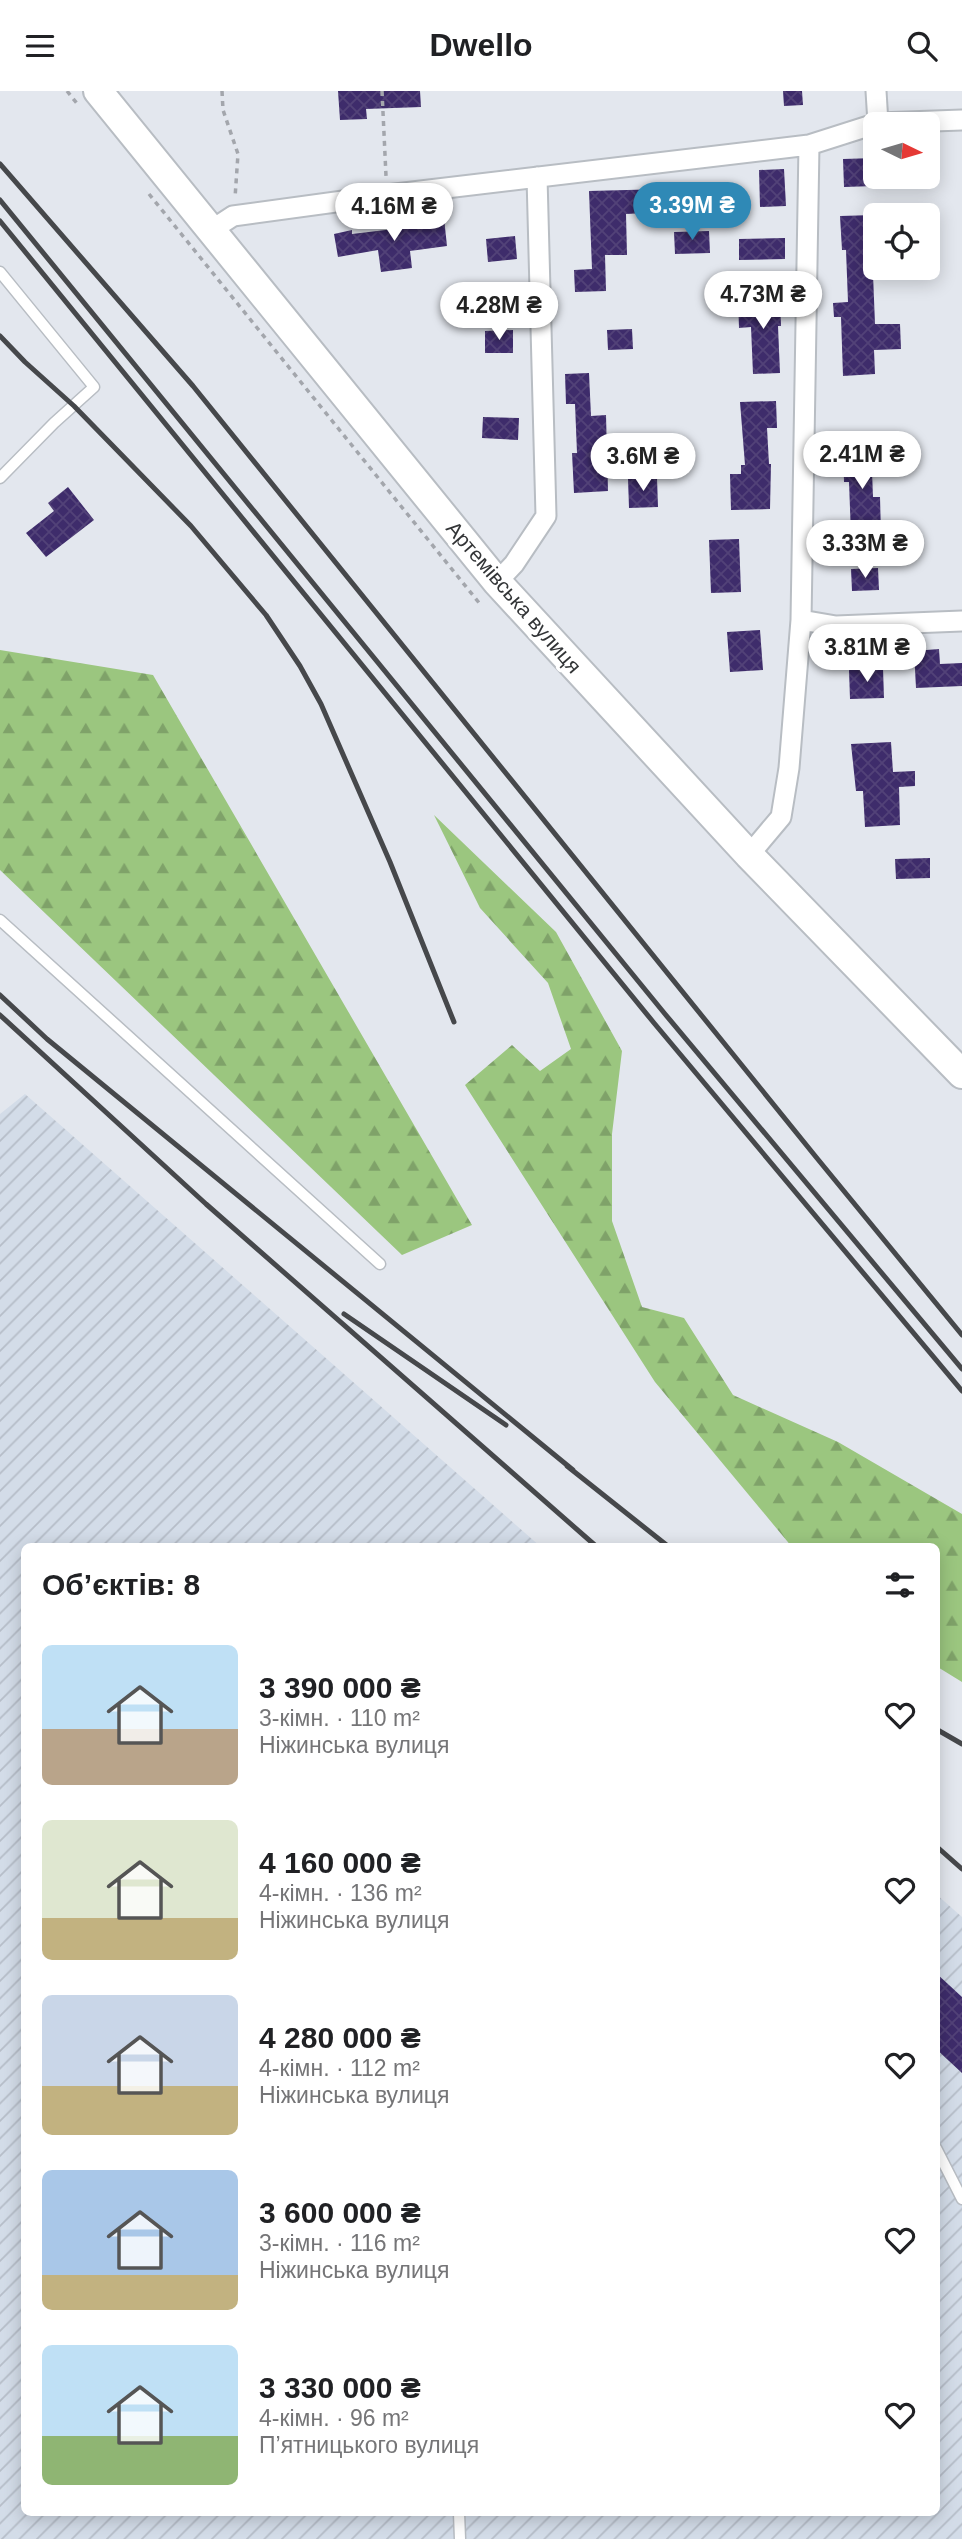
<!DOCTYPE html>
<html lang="uk">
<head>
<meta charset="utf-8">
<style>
	:root { --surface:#fff; --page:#f6f6f6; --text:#202124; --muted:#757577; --accent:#2f89b6 }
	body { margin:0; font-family:Helvetica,sans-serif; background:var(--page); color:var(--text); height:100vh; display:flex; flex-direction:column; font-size:26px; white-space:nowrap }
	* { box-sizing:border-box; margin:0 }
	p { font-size:23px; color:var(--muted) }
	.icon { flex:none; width:38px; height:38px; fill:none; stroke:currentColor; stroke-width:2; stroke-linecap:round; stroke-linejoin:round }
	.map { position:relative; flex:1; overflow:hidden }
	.panel { position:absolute; left:21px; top:1452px; width:919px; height:973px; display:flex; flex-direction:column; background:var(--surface); border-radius:10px; box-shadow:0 4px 18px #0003 }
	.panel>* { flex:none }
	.needle { width:46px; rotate:95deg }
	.controls { position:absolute; left:863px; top:21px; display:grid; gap:14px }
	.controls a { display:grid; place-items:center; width:77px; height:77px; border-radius:10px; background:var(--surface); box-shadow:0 4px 18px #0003; font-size:35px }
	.price { position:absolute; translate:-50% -60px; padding:0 16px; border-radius:24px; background:#fff; color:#222; font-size:23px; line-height:46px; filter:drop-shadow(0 2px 4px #0008) }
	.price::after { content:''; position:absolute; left:50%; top:42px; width:21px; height:16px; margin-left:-10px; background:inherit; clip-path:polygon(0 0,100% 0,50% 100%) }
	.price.selected { background:var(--accent); color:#fff }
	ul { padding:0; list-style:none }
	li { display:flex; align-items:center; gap:21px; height:175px; padding:0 21px }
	li span { display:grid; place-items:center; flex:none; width:196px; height:140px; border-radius:10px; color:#555 }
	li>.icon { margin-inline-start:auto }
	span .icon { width:84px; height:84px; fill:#fffc; stroke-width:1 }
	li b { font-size:30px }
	h2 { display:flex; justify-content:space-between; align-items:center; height:84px; padding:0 21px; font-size:30px }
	header { display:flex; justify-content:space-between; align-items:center; height:91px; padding:0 21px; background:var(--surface); font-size:32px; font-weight:600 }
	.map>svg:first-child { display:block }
</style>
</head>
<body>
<header><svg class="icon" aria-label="menu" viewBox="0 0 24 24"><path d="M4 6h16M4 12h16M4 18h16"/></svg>Dwello<svg class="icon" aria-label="search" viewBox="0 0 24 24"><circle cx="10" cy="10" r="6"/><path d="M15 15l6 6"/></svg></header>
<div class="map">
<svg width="962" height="2448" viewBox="0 0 962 2448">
	<defs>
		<pattern id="industrial-furrows" width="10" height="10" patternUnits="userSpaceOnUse" patternTransform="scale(1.75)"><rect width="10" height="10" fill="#d3dce8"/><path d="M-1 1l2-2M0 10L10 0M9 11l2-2" fill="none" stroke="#b6bdc8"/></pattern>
		<pattern id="forest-firs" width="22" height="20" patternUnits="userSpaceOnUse" patternTransform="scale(1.75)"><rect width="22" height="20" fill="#9bc67f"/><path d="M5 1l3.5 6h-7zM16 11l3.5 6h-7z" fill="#7fa269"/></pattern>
		<pattern id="building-cross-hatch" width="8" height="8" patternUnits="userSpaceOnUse" patternTransform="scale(1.75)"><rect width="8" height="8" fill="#3e2c6b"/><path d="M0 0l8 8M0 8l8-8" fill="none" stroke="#524278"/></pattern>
	</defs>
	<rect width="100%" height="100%" fill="#e3e7ee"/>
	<path fill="url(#industrial-furrows)" d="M25,1003L541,1456H24V2422H936V1803L962,1826V2448H0V1023Z"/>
	<path fill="url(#forest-firs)" d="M0,559L153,584L472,1134L402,1164L0,779Z
		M434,724L556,841L622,960L612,1043V1130L642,1216L684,1227L733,1304L838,1351L962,1423V1591L936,1575V1456H792L655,1291L465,994L512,954L540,980L571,958L548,892L480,817Z"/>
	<path fill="url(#building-cross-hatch)" d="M338,0H420L421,16L366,18L367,28L340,29Z
		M783,0H802L803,14L784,15Z
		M875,67V95L844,96L843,68Z
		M784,78L786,115L760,116L759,79Z
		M665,98L666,121L626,123L627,164H605L606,200L575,201L574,179L592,178L589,100Z
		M874,124L875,158H872L875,233H900L901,258L874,259L875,283L843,285L841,226H834L833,212L848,211L846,159H842L840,125Z
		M444,127L447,155L410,160L412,177L381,181L378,159L338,166L334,143L352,139V143L419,135V131Z
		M709,140L710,162L675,163L674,141Z
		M515,145L517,168L488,171L486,148Z
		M785,147V168L739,169V148Z
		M780,205L781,235H778L780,282L753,283L751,236L739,237L738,207Z
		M632,238L633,258L608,259L607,239Z
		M513,239V262H485V240Z
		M589,282L591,325L606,324L608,400L574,402L572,362H577L575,313H566L565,283Z
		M776,310L777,337H767L769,373H771L770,418L731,419L730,383H741V374H745L740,311Z
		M483,326L519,327L518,349L482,347Z
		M871,355L873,406H880L881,443L851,444L849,391H844L843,356Z
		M657,387L658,416L629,417L628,388Z
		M68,396L94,429L46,466L26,442L54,420L48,412Z
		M739,448L741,501L711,502L709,449Z
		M878,477L879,499L852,500L851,478Z
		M760,539L763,579L730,581L727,541Z
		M939,558L940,573L962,572V595L916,597L914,560Z
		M883,577L884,607L850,608L849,579Z
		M891,651L893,681L915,680V695L899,696L900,734L865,736L863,700H856L851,653Z
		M930,767V787L896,788L895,768Z
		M936,1882L962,1906V1982L936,1958Z"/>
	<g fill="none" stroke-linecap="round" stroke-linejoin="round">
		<g stroke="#b8bdc3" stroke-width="13">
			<path id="lane" d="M0,181L94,296L54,332L0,387
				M0,829L380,1173
				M936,2057L962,2108
				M459,2422L460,2448"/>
		</g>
		<g stroke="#b8bdc3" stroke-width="23">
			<path id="street" d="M876,0L878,32
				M210,140L233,125L387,104L809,54L878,32L962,29
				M497,491L514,473L546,425L537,86
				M801,529L836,535L962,530
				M749,764L781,726L789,677L801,529L809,54"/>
		</g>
		<g stroke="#b8bdc3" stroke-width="32">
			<path id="secondary" d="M98,0L497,491L749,764L962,983"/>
		</g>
		<path stroke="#a3a6ac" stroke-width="3.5" stroke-dasharray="5 5" stroke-linecap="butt" d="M67,0L79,15
			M222,0L223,19L238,63L235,107
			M382,0L386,85
			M149,103L480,513"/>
		<use href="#lane" stroke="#fff" stroke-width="10"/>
		<use href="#street" stroke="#fff" stroke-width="19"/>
		<use href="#secondary" stroke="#fff" stroke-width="28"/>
		<path stroke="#46484b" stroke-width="5" d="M0,73L193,295L816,1066L962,1244
			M0,109L665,923L962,1278
			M0,130L654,932L962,1300
			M0,245L25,271L74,315L191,435L266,524L300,575L321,613L390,771L454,931
			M0,904L47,948L573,1379
			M0,924L206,1113L597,1456
			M344,1223L506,1334
			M567,1375L669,1456
			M936,1638L962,1653
			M936,1755L962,1778"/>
	</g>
	<g text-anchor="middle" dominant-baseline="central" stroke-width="7" stroke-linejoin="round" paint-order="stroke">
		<g font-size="21" fill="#333537" stroke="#fff">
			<text transform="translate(514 506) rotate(49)">Артемівська вулиця</text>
		</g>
	</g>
</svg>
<div class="controls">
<a><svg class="needle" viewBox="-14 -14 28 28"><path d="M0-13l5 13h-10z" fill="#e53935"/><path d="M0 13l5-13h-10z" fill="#757577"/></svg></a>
<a><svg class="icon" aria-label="locate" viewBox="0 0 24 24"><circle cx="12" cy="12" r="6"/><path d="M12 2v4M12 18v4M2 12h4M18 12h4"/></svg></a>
</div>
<b class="price selected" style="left:692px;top:151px">3.39M ₴</b>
<b class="price" style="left:394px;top:152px">4.16M ₴</b>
<b class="price" style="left:763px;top:240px">4.73M ₴</b>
<b class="price" style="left:499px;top:251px">4.28M ₴</b>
<b class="price" style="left:862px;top:400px">2.41M ₴</b>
<b class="price" style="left:643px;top:402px">3.6M ₴</b>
<b class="price" style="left:865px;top:489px">3.33M ₴</b>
<b class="price" style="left:867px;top:593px">3.81M ₴</b>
<section class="panel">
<h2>Об’єктів: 8<svg class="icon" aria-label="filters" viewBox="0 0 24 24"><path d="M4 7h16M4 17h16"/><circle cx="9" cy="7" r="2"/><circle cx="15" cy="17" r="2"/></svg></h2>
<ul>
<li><span style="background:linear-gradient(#bfe0f5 60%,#b9a48a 0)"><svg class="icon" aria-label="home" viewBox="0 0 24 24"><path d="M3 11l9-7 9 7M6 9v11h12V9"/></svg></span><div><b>3 390 000 ₴</b><p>3-кімн. · 110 m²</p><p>Ніжинська вулиця</p></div><svg class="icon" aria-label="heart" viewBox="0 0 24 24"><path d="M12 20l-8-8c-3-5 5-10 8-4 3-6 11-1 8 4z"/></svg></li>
<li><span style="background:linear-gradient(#dfe7d0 70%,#c2b280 0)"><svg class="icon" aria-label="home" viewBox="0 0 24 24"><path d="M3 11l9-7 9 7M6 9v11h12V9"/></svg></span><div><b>4 160 000 ₴</b><p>4-кімн. · 136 m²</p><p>Ніжинська вулиця</p></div><svg class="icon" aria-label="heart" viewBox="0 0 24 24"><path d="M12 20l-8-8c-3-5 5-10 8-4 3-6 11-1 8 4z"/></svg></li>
<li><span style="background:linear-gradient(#c9d6e8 65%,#c2b280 0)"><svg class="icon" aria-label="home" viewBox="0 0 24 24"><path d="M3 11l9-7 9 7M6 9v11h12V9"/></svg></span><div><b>4 280 000 ₴</b><p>4-кімн. · 112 m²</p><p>Ніжинська вулиця</p></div><svg class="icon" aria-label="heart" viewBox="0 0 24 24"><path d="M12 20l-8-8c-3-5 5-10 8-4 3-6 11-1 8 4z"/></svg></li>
<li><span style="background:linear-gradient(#a9c7e8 75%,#c2b280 0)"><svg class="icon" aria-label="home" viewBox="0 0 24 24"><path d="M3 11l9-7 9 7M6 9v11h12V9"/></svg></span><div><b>3 600 000 ₴</b><p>3-кімн. · 116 m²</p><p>Ніжинська вулиця</p></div><svg class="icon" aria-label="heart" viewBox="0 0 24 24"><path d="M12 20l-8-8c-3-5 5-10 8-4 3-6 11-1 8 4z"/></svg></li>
<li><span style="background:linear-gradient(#bfe0f5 65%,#8fb573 0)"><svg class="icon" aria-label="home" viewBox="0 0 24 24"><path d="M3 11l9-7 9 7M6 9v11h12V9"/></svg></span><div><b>3 330 000 ₴</b><p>4-кімн. · 96 m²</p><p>П’ятницького вулиця</p></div><svg class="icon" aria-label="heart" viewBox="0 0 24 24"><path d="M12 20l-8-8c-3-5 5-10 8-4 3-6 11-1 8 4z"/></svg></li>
</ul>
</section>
</div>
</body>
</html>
